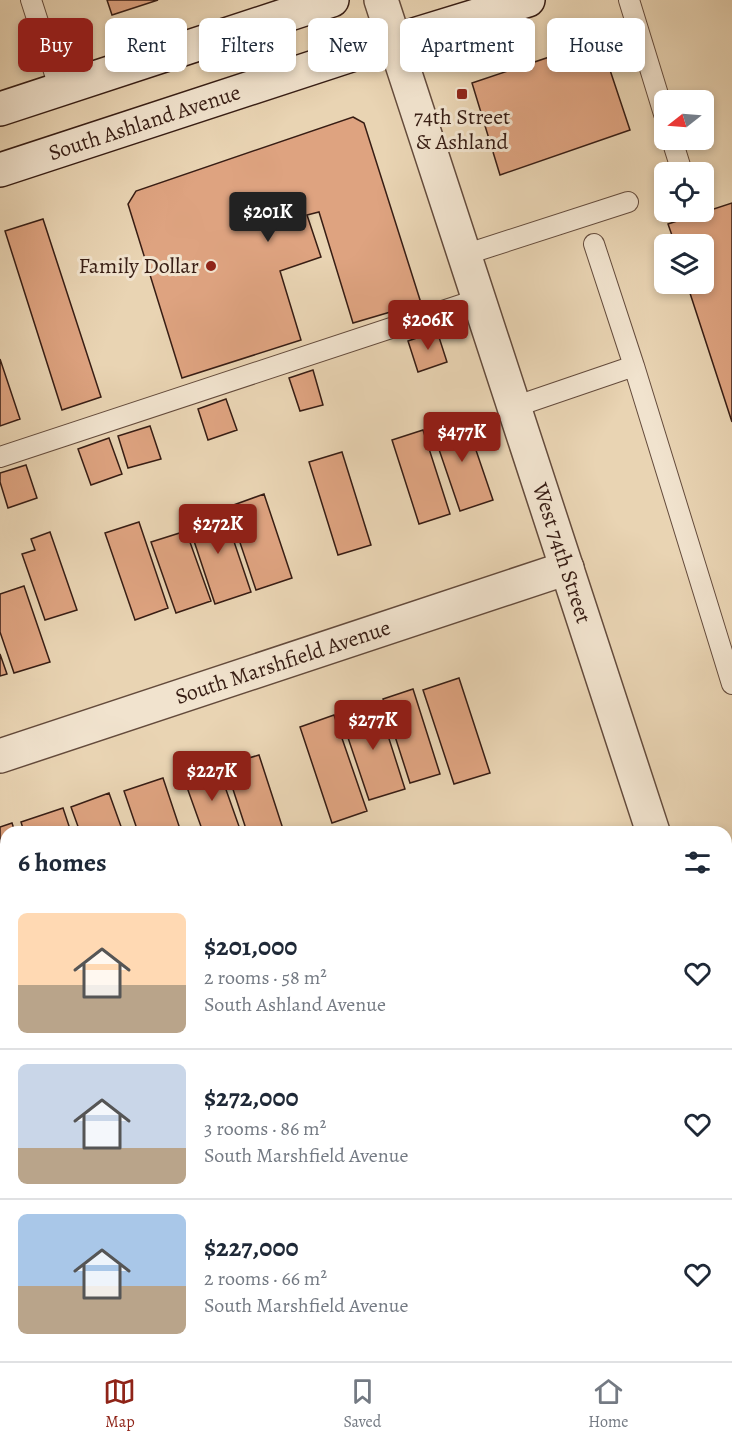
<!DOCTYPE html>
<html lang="en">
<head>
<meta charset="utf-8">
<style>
	:root { --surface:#fff; --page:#f6f6f7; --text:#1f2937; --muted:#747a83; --line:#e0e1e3; --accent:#8f2418 }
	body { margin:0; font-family:Alegreya,serif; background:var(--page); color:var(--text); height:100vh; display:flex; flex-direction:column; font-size:22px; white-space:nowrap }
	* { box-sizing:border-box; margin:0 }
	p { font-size:20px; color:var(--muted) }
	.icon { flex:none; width:33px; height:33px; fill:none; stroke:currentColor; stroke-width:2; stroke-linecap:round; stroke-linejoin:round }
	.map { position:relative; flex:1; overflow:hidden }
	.panel { position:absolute; left:0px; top:826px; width:732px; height:536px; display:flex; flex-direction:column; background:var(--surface); border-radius:18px 18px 0 0; box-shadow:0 3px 9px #0003 }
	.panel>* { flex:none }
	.top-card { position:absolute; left:18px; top:18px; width:696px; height:54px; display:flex; gap:12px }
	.needle { width:39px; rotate:253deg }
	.buttons { position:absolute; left:654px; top:90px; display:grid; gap:12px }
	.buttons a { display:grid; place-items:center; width:60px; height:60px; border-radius:9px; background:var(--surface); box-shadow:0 3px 9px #0003; font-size:30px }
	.price { position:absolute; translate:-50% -51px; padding:0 14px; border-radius:6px; background:var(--accent); color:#fff; font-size:20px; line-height:39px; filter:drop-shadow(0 2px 3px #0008) }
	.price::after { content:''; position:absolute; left:50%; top:36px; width:18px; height:14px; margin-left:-9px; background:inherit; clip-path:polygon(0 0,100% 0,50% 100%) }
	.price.selected { background:#222; color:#fff }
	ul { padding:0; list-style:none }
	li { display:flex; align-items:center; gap:18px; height:150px; padding:0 18px }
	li+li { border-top:2px solid var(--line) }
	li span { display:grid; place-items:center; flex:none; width:168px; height:120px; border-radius:9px; color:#555 }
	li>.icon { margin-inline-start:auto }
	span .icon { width:72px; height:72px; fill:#fffc; stroke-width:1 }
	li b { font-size:26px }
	h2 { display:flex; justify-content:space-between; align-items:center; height:72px; padding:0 18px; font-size:26px }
	.pill { padding:0 21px; border-radius:9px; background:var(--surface); box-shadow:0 3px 9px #0003; font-size:21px; line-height:54px }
	.pill.selected { background:var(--accent); color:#fff }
	.tab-bar { display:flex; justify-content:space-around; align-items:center; height:84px; border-top:2px solid var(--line); background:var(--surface); font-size:16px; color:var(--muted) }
	.tab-bar a { display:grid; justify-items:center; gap:3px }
	.tab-bar .selected { color:var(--accent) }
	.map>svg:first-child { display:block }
</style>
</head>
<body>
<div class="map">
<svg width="732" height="1361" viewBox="0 0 732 1361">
	<rect width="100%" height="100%" fill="#e9d4b3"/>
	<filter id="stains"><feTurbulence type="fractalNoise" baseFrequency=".00333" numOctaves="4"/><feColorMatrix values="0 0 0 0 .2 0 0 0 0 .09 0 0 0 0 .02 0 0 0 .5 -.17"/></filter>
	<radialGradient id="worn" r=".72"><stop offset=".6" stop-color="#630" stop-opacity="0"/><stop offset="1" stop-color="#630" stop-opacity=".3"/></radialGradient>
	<path fill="#dea380" stroke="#371d14" stroke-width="1.5" d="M107,0H158L112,15Z
		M600,40L630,130L500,175L472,83Z
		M353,117L364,123L421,303L353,323L319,212L307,215L321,257L280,271L301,340L182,378L128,204L136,191Z
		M732,203V422L687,284H704V244H675L668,224Z
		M43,219L101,397L62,410L5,231Z
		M437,331L447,362L418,372L408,341Z
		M0,359L20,419L0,426Z
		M313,370L323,405L300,411L289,378Z
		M226,399L237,430L208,440L198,409Z
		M464,415L493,500L460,511L431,426Z
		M150,426L161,459L128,468L118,436Z
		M423,430L450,514L419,524L392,440Z
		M109,438L122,474L91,485L78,449Z
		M342,452L371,545L338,555L309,462Z
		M26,465L37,498L8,508L0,482V473Z
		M264,494L292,578L256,590L228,507Z
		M222,506L251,592L215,604L186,517Z
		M139,522L168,608L135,620L105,533Z
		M186,531L211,601L176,613L151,542Z
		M50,532L77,610L45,620L22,554L35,550L31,539Z
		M24,586L50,662L14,673L0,632V594Z
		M0,654L7,674L0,676Z
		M459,678L490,773L454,784L423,690Z
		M413,689L440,774L410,783L383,699Z
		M377,701L405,789L369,800L340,714Z
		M334,715L367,811L332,823L300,727Z
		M259,755L284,832H247L225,765Z
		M218,767L241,832H203L184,779Z
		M163,778L181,832H138L124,791Z
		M109,793L123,832H80L71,807Z
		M63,808L71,832H24L21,822Z
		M12,823L15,832H6V919L4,920L0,907V827Z
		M0,1206L6,1224V1267L0,1269Z
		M726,1250L732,1269V1280L726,1282Z
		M203,1356H227L229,1361H191Z
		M369,1356H406L408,1361H371Z
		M457,1356H497L499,1361H459Z
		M507,1356H526L512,1361H508Z"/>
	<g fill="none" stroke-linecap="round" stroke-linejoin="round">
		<g stroke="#644b3c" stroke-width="22">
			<path id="service" d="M31,0L60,90
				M629,0L664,114
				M672,140L682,172
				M464,255L628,202
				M634,366L732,684
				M514,407L634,366L594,244
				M0,457L479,299
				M726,991L732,989
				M0,1049L6,1047"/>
		</g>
		<g stroke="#644b3c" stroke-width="36">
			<g id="minor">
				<path id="s1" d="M0,756L567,568"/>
				<path d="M726,1105L732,1103"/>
				<path d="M0,1344L6,1342"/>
			</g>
		</g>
		<g stroke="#644b3c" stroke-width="36">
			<g id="tertiary">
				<path id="s2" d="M381,0L653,832"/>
				<path d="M726,1056L732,1074"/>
			</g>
		</g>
		<g stroke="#371d14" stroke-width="36">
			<g id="secondary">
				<path d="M0,109L332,0"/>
				<path id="s3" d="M0,170L394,41L528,0"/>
			</g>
		</g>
		<use href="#service" stroke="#f1e3ce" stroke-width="20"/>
		<use href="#minor" stroke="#f1e3ce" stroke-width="33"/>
		<use href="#tertiary" stroke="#f1e3ce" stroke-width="33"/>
		<use href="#secondary" stroke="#f1e3ce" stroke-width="33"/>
	</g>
	<g fill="#8f2418" stroke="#f1e3ce" stroke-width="2">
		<rect x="456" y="88" width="12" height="12" rx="3"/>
		<circle cx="211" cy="266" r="6"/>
	</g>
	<g text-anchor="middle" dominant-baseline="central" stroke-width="6" stroke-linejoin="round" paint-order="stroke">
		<g font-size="22" fill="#371d14" stroke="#f1e3ce">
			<text x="462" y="117">74th Street<tspan x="462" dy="25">&amp; Ashland</tspan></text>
			<text x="199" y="266" text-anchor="end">Family Dollar</text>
		</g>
		<g font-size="22" fill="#371d14" stroke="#f1e3ce">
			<text stroke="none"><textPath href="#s3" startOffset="152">South Ashland Avenue</textPath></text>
			<text stroke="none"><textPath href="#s2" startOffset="582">West 74th Street</textPath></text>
			<text stroke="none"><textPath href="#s1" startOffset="298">South Marshfield Avenue</textPath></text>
		</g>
	</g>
	<rect width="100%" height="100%" filter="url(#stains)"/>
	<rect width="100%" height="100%" fill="url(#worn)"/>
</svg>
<div class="buttons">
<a><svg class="needle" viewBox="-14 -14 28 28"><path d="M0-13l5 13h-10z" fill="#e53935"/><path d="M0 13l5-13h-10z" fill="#747a83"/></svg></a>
<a><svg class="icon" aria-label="locate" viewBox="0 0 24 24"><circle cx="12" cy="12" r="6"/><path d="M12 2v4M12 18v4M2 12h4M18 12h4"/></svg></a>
<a><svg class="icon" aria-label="layers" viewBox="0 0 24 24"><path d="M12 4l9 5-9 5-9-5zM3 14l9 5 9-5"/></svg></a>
</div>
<b class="price selected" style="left:268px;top:243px">$201K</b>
<b class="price" style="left:428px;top:351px">$206K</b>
<b class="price" style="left:462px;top:463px">$477K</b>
<b class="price" style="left:218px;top:555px">$272K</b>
<b class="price" style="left:373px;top:751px">$277K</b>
<b class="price" style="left:212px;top:802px">$227K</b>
<div class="top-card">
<a class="pill selected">Buy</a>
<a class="pill">Rent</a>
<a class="pill">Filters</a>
<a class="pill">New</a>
<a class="pill">Apartment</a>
<a class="pill">House</a>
</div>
<section class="panel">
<h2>6 homes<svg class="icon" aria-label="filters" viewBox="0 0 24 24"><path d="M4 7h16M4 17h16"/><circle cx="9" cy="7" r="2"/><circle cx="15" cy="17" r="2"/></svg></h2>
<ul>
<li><span style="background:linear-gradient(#ffd9b3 60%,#b9a48a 0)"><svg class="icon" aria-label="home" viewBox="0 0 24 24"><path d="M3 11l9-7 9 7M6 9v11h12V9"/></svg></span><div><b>$201,000</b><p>2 rooms · 58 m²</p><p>South Ashland Avenue</p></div><svg class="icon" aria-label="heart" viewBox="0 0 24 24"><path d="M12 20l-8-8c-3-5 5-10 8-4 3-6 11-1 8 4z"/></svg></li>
<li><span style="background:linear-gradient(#c9d6e8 70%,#b9a48a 0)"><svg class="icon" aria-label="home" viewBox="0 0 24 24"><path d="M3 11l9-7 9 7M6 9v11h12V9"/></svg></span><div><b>$272,000</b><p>3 rooms · 86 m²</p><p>South Marshfield Avenue</p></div><svg class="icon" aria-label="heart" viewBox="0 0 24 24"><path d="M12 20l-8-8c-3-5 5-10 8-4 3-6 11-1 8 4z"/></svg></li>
<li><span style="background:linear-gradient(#a9c7e8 60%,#b9a48a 0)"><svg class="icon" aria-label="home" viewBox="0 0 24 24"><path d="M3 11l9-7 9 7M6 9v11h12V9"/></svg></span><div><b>$227,000</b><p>2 rooms · 66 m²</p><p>South Marshfield Avenue</p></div><svg class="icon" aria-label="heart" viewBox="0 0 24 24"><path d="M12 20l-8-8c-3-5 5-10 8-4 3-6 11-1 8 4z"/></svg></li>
</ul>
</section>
</div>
<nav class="tab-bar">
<a class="selected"><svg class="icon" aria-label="map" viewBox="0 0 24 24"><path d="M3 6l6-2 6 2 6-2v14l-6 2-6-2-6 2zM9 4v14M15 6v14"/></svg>Map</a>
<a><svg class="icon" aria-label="saved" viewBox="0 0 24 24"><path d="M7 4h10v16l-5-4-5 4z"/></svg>Saved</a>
<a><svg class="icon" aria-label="home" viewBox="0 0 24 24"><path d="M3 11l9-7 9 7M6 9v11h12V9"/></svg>Home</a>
</nav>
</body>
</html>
